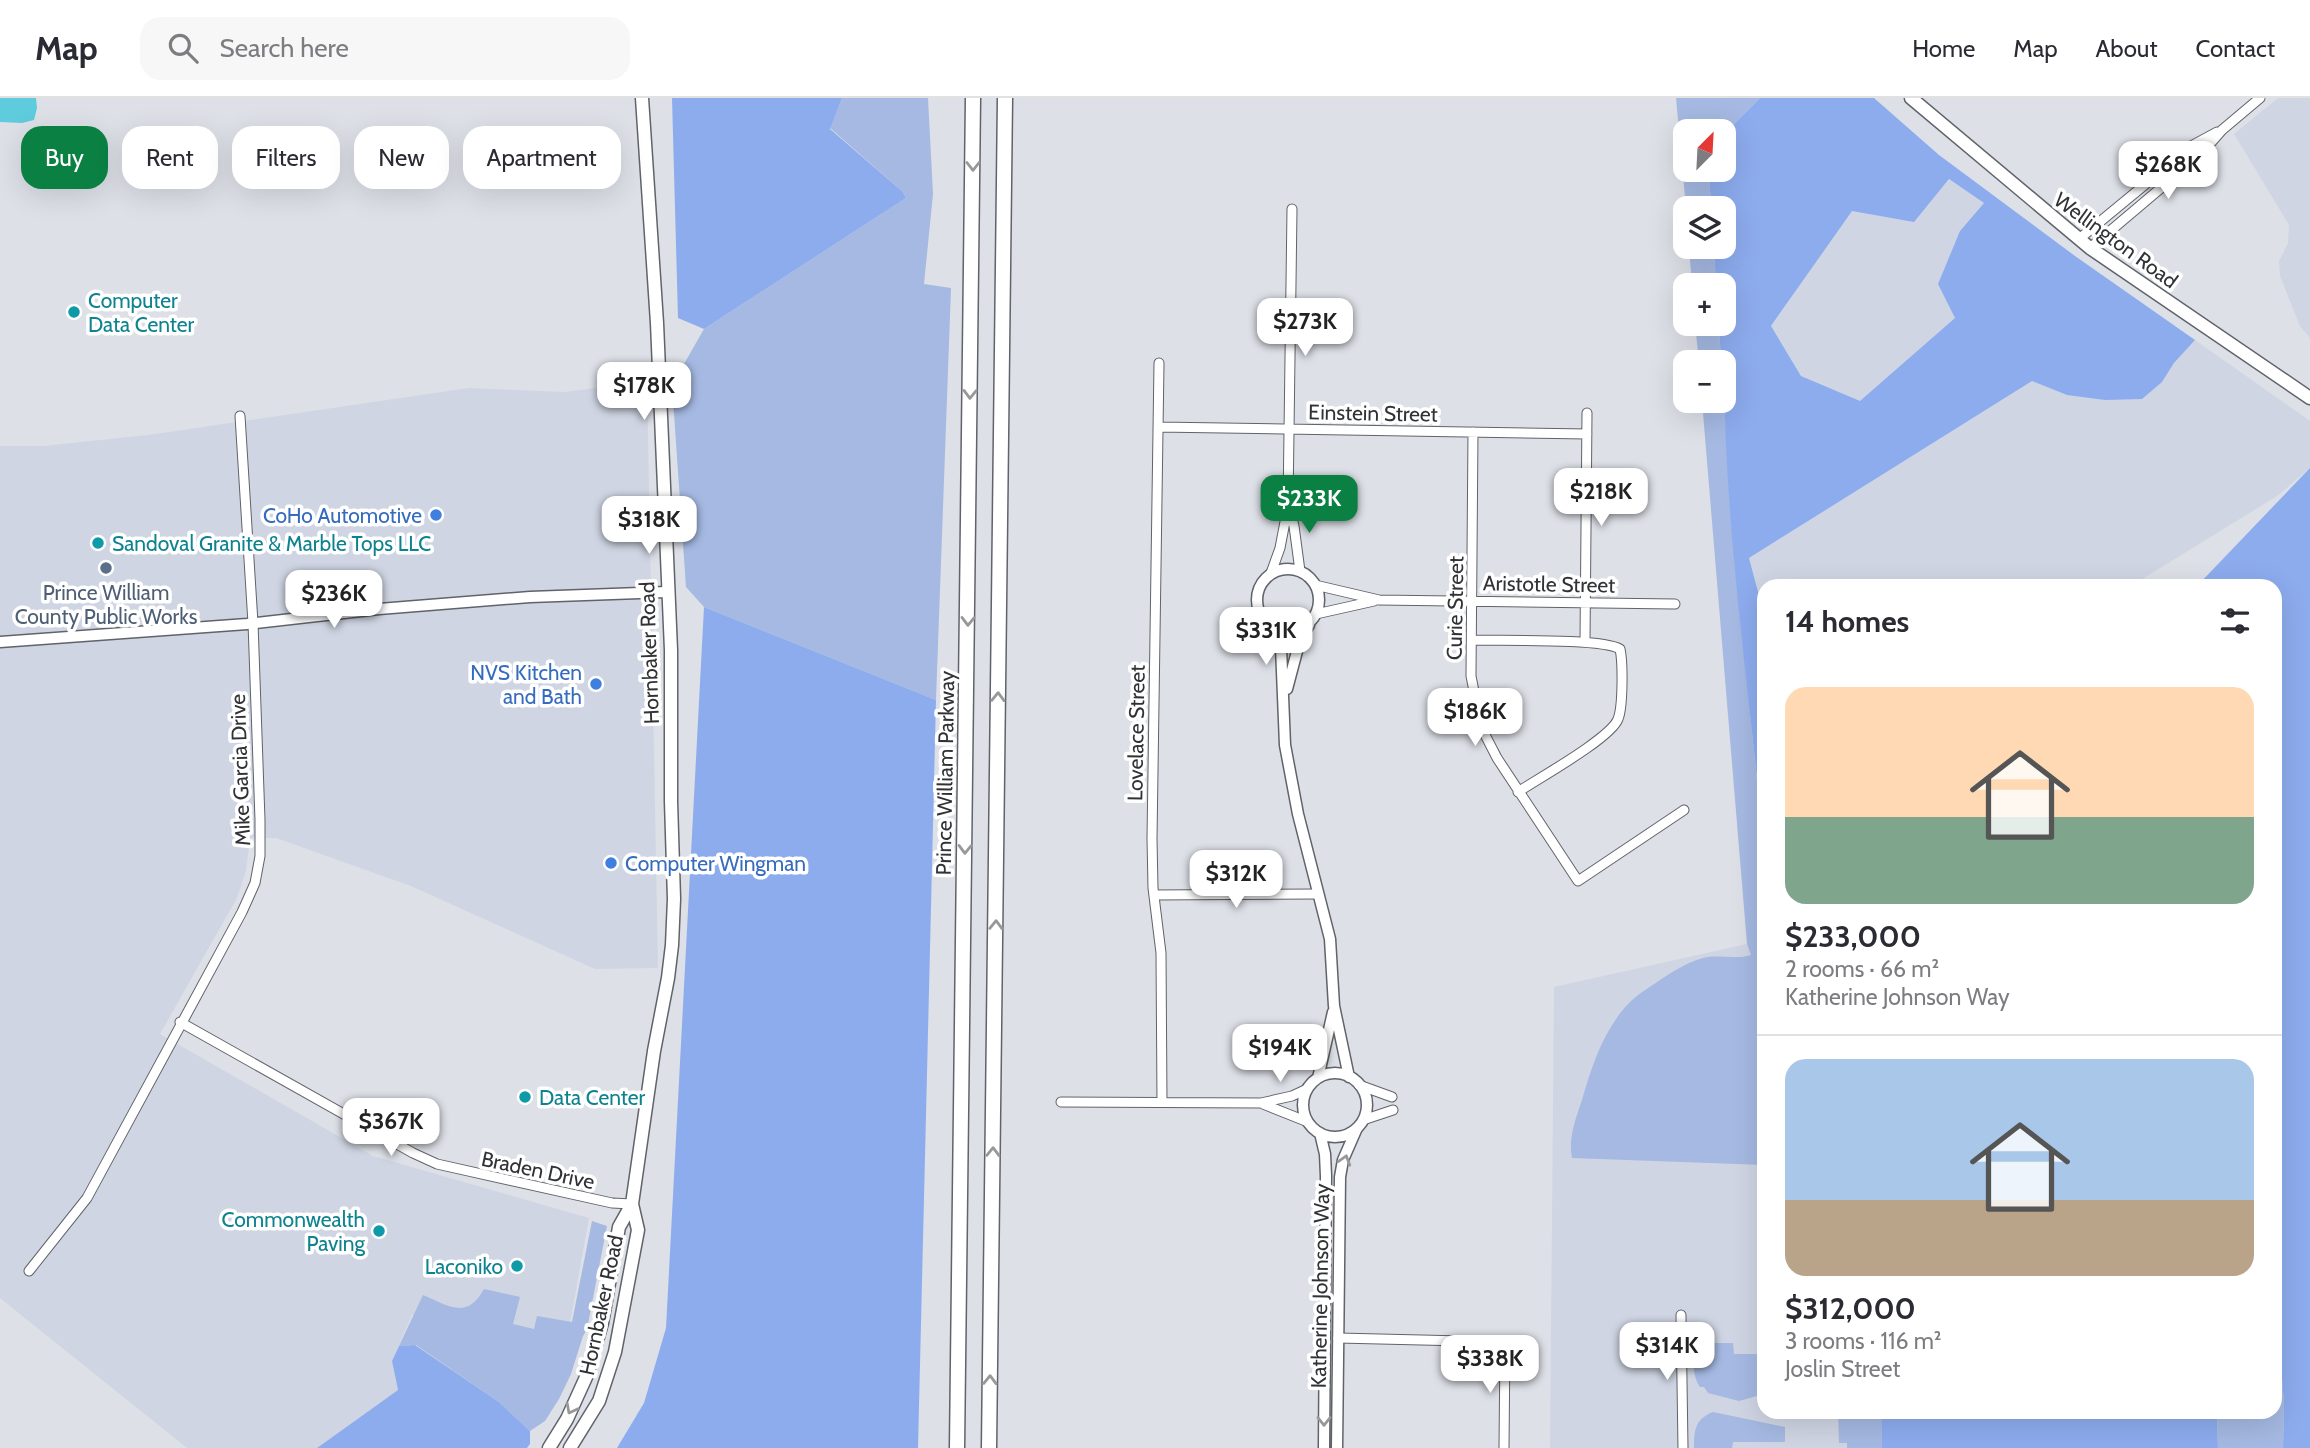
<!DOCTYPE html>
<html lang="en">
<head>
<meta charset="utf-8">
<style>
	:root { --surface:#fff; --page:#f7f7f7; --text:#2b2b33; --muted:#7c7c81; --line:#e1e1e2; --accent:#0b8043 }
	body { margin:0; font-family:Cabin,sans-serif; background:var(--page); color:var(--text); height:100vh; display:flex; flex-direction:column; font-size:26px; white-space:nowrap }
	* { box-sizing:border-box; margin:0 }
	p { font-size:23px; color:var(--muted) }
	.icon { flex:none; width:38px; height:38px; fill:none; stroke:currentColor; stroke-width:2; stroke-linecap:round; stroke-linejoin:round }
	.map { position:relative; flex:1; overflow:hidden }
	.sheet { position:absolute; left:1757px; top:481px; width:525px; height:840px; display:flex; flex-direction:column; background:var(--surface); border-radius:21px; box-shadow:0 7px 28px #0002 }
	.sheet>* { flex:none }
	.hud { position:absolute; left:21px; top:28px; width:665px; height:63px; display:flex; gap:14px }
	.needle { width:46px; rotate:24deg }
	.tools { position:absolute; left:1673px; top:21px; display:grid; gap:14px }
	.tools a { display:grid; place-items:center; width:63px; height:63px; border-radius:14px; background:var(--surface); box-shadow:0 7px 28px #0002; font-size:35px }
	.price { position:absolute; translate:-50% -60px; padding:0 16px; border-radius:14px; background:#fff; color:#222; font-size:23px; line-height:46px; filter:drop-shadow(0 2px 4px #0008) }
	.price::after { content:''; position:absolute; left:50%; top:42px; width:21px; height:16px; margin-left:-10px; background:inherit; clip-path:polygon(0 0,100% 0,50% 100%) }
	.price.on { background:var(--accent); color:#fff }
	ul { padding:0; list-style:none }
	li { display:grid; align-content:center; gap:14px; height:371px; padding:0 28px }
	li+li { border-top:2px solid var(--line) }
	li span { display:grid; place-items:center; height:217px; border-radius:21px; color:#555 }
	li>.icon { margin-inline-start:auto }
	span .icon { width:126px; height:126px; fill:#fffc; stroke-width:1 }
	li b { font-size:30px }
	h2 { display:flex; justify-content:space-between; align-items:center; height:84px; padding:0 28px; font-size:30px }
	.tag { padding:0 24px; border-radius:21px; background:var(--surface); box-shadow:0 7px 28px #0002; font-size:24px; line-height:63px }
	.tag.on { background:var(--accent); color:#fff }
	header { display:flex; align-items:center; gap:42px; box-sizing:border-box; height:98px; padding:0 35px; background:var(--surface); border-bottom:2px solid var(--line) }
	header strong { font-size:33px }
	nav { display:flex; gap:38px; margin-inline-start:auto; font-size:24px }
	.search { width:490px; height:63px; background:var(--page); display:flex; align-items:center; gap:18px; box-sizing:border-box; padding:0 24px; border-radius:21px; color:var(--muted); font-size:26px }
	.map>svg:first-child { display:block }
</style>
</head>
<body>
<header>
<strong>Map</strong>
<div class="search"><svg class="icon" aria-label="search" viewBox="0 0 24 24"><circle cx="10" cy="10" r="6"/><path d="M15 15l6 6"/></svg>Search here</div>
<nav><a>Home</a><a>Map</a><a>About</a><a>Contact</a></nav>
</header>
<div class="map">
<svg width="2310" height="1350" viewBox="0 0 2310 1350">
	<rect width="100%" height="100%" fill="#dde0e7"/>
	<path fill="#cfd5e3" d="M2278,0H2310V240L2300,228L2280,178L2279,163L2288,145L2289,127L2234,36Z
		M1949,81L1984,105L1960,133L1955,220L1860,304L1801,278L1771,229L1852,112L1914,123Z
		M2195,242L2310,323V370L2277,398L2131,488H1764V516L1749,460L2032,283L2067,297L2162,284L2174,265Z
		M647,284L658,870L595,871L411,788L276,740H250L246,773L237,800L160,936L373,1058L589,1120L565,1253L412,1217L392,1263L398,1292L317,1350H187L0,1200V348H43L148,337L469,290L564,294Z
		M1747,846L1764,890V1314H1881L1882,1350H1550L1554,889Z"/>
	<path fill="#a5b9e2" d="M842,0H928L933,96L924,186L951,190L936,602L704,509L686,489L672,287L704,231L906,100L903,94L830,30Z
		M1676,0H1760L1724,36V33H1685V72H1709L1711,110H1686Z
		M1689,149H1714L1716,187H1692Z
		M1695,226H1719L1721,264H1699Z
		M1702,303H1724L1735,469L1764,750V1067L1572,1060C1568,1040 1576,1020 1582,1002C1592,967 1604,931 1629,905C1638,896 1650,889 1660,882C1672,874 1688,864 1703,860C1719,856 1735,862 1751,857L1747,846Z
		M592,1123L607,1128L587,1231L583,1238L571,1276L559,1301L545,1323L530,1333L499,1304L416,1247L399,1248L423,1197C449,1208 467,1222 484,1191L520,1199L513,1226L534,1231L537,1218L572,1224Z
		M2275,1206L2284,1303L2283,1350H2218L2217,1314H2275Z
		M1709,1245H1733L1734,1256H1764V1296L1739,1303L1708,1295L1704,1289H1700C1694,1281 1690,1260 1698,1251C1701,1248 1705,1247 1709,1245Z
		M1713,1314L1785,1329V1344H1733L1732,1350H1694C1694,1332 1695,1321 1713,1314Z
		M1838,1314H1881L1882,1350H1847V1345H1839Z"/>
	<path fill="#8dacee" fill-rule="evenodd" d="M672,0H842L830,31L903,94L906,100L704,231L678,220Z
		M1760,0H1874L1939,57L2075,158L2195,242L2174,265L2162,284L2142,301L2105,302L2067,297L2032,283L1749,460L1764,516V750C1749,589 1724,427 1724,264H1721L1719,226H1724V187H1716L1714,149H1724V110H1711L1709,72H1724V36ZM1949,81L1984,105L1960,133L1938,186L1955,220L1860,303L1801,278L1771,228L1852,113L1914,124Z
		M2310,370V1350H2283L2284,1303L2275,1206V488H2197Z
		M704,509L936,602L918,1350H617L644,1305L666,1230Z
		M415,1247L499,1304L530,1333V1346L527,1350H317L398,1292L392,1263L399,1248Z
		M1881,1314H2217L2218,1350H1882Z"/>
	<path fill="#5eccdd" d="M0,0H36L37,10L34,22L22,25L0,24Z"/>
	<g fill="none" stroke-linecap="round" stroke-linejoin="round">
		<g stroke="#606369" stroke-width="11">
			<path id="minor" d="M2079,141L2193,47L2217,34
				M2090,150L2200,57L2222,32L2260,0
				M1159,265L1152,741L1153,790L1161,855L1162,1004
				M1158,329L1587,336
				M1473,334L1471,578L1481,629L1497,660L1578,783L1684,712
				M1289,410L1294,428L1300,473
				M1271,475L1280,450L1288,408L1292,111
				M1315,487L1379,502L1675,506
				M1316,516L1374,503
				M1472,542C1500,543 1602,540 1620,551C1623,564 1623,609 1618,621C1611,640 1539,680 1518,694
				M1585,544L1587,315
				M1154,797L1318,796
				M180,924L413,1055L437,1066L612,1105L632,1106
				M1359,987L1392,999
				M1061,1004L1261,1005L1292,998L1307,991
				M1263,1006L1308,1024
				M1363,1022L1393,1012
				M29,1173L87,1100L242,814L255,785L260,758V722L253,525L240,318
				M1681,1217L1683,1350
				M1338,1240L1505,1244L1504,1350"/>
		</g>
		<g stroke="#606369" stroke-width="13">
			<path id="tertiary" d="M1257 502a31 31 0 1 1 62 0a31 31 0 1 1-62 0Z
				M1273,530L1281,549L1285,647L1298,716L1330,841L1334,908L1349,979
				M0,544L247,526L379,511L530,499L667,494
				M1287,591L1300,542L1309,527
				M1303 1007a32 32 0 1 1 64 0a32 32 0 1 1-64 0Z
				M1318,980L1333,914
				M1320,1035L1325,1056L1326,1078L1324,1350
				M1337,1350L1340,1079L1343,1062L1357,1030"/>
		</g>
		<g stroke="#606369" stroke-width="15">
			<path id="secondary" d="M1911,0L2090,150L2310,300
				M549,1350L567,1321L587,1277L602,1225L619,1129L632,1106L654,953L668,880L672,847L674,801L671,703V552L657,225L642,0
				M570,1350L599,1303L615,1254L638,1132L632,1106"/>
		</g>
		<g stroke="#606369" stroke-width="17">
			<path id="trunk" d="M957,1350L973,0
				M989,1350L1005,0"/>
		</g>
		<use href="#minor" stroke="#fff" stroke-width="9"/>
		<use href="#tertiary" stroke="#fff" stroke-width="10"/>
		<use href="#secondary" stroke="#fff" stroke-width="12"/>
		<use href="#trunk" stroke="#fff" stroke-width="14"/>
	</g>
	<defs><path id="oneway-chevron" d="M-2-3.5L2.5 0L-2 3.5" fill="none" stroke-width="1.6" stroke-linecap="round" stroke-linejoin="round" transform="scale(1.75)"/></defs>
	<g stroke="#98989a">
		<use href="#oneway-chevron" transform="translate(973 68) rotate(90)"/>
		<use href="#oneway-chevron" transform="translate(970 296) rotate(91)"/>
		<use href="#oneway-chevron" transform="translate(968 523) rotate(91)"/>
		<use href="#oneway-chevron" transform="translate(998 599) rotate(-89)"/>
		<use href="#oneway-chevron" transform="translate(965 751) rotate(91)"/>
		<use href="#oneway-chevron" transform="translate(996 827) rotate(-89)"/>
		<use href="#oneway-chevron" transform="translate(993 1054) rotate(-89)"/>
		<use href="#oneway-chevron" transform="translate(1345 1062) rotate(-73)"/>
		<use href="#oneway-chevron" transform="translate(990 1282) rotate(-89)"/>
		<use href="#oneway-chevron" transform="translate(571 1311) rotate(117)"/>
		<use href="#oneway-chevron" transform="translate(1324 1323) rotate(90)"/>
	</g>
	<g fill="#0f9aa8" stroke="#fff" stroke-width="2.5">
		<circle cx="74" cy="214" r="7"/>
		<circle cx="98" cy="445" r="7"/>
		<circle cx="525" cy="999" r="7"/>
		<circle cx="379" cy="1133" r="7"/>
		<circle cx="517" cy="1168" r="7"/>
	</g>
	<g fill="#3f7fe0" stroke="#fff" stroke-width="2.5">
		<circle cx="436" cy="417" r="7"/>
		<circle cx="596" cy="586" r="7"/>
		<circle cx="611" cy="765" r="7"/>
	</g>
	<circle fill="#5c6f8a" stroke="#fff" stroke-width="2.5" cx="106" cy="470" r="7"/>
	<g text-anchor="middle" dominant-baseline="central" stroke-width="7" stroke-linejoin="round" paint-order="stroke">
		<g font-size="21" fill="#313235" stroke="#fff">
			<text transform="translate(2116 142) rotate(36)">Wellington Road</text>
			<text transform="translate(1373 315) rotate(1)">Einstein Street</text>
			<text transform="translate(1549 486) rotate(1)">Aristotle Street</text>
			<text transform="translate(1455 510) rotate(-89)">Curie Street</text>
			<text transform="translate(649 555) rotate(-92)">Hornbaker Road</text>
			<text transform="translate(1136 635) rotate(-89)">Lovelace Street</text>
			<text transform="translate(240 672) rotate(-92)">Mike Garcia Drive</text>
			<text transform="translate(945 675) rotate(-89)">Prince William Parkway</text>
			<text transform="translate(538 1072) rotate(12)">Braden Drive</text>
			<text transform="translate(1320 1188) rotate(-89)">Katherine Johnson Way</text>
			<text transform="translate(601 1207) rotate(-78)">Hornbaker Road</text>
		</g>
		<g font-size="21" fill="#0d838f" stroke="#fff" text-anchor="start">
			<text x="88" y="202">Computer<tspan x="88" dy="24">Data Center</tspan></text>
			<text x="112" y="445">Sandoval Granite &amp; Marble Tops LLC</text>
			<text x="539" y="999">Data Center</text>
			<text x="365" y="1121" text-anchor="end">Commonwealth<tspan x="365" dy="24">Paving</tspan></text>
			<text x="503" y="1168" text-anchor="end">Laconiko</text>
		</g>
		<g font-size="21" fill="#366cbe" stroke="#fff" text-anchor="end">
			<text x="422" y="417">CoHo Automotive</text>
			<text x="582" y="574">NVS Kitchen<tspan x="582" dy="24">and Bath</tspan></text>
			<text x="625" y="765" text-anchor="start">Computer Wingman</text>
		</g>
		<g font-size="21" fill="#4e5e75" stroke="#fff">
			<text x="106" y="494">Prince William<tspan x="106" dy="24">County Public Works</tspan></text>
		</g>
	</g>
</svg>
<div class="tools">
<a><svg class="needle" viewBox="-14 -14 28 28"><path d="M0-13l5 13h-10z" fill="#e53935"/><path d="M0 13l5-13h-10z" fill="#7c7c81"/></svg></a>
<a><svg class="icon" aria-label="layers" viewBox="0 0 24 24"><path d="M12 4l9 5-9 5-9-5zM3 14l9 5 9-5"/></svg></a>
<a>+</a>
<a>−</a>
</div>
<b class="price" style="left:2168px;top:103px">$268K</b>
<b class="price" style="left:1305px;top:260px">$273K</b>
<b class="price" style="left:644px;top:324px">$178K</b>
<b class="price" style="left:1601px;top:430px">$218K</b>
<b class="price on" style="left:1309px;top:437px">$233K</b>
<b class="price" style="left:649px;top:458px">$318K</b>
<b class="price" style="left:334px;top:532px">$236K</b>
<b class="price" style="left:1266px;top:569px">$331K</b>
<b class="price" style="left:1475px;top:650px">$186K</b>
<b class="price" style="left:1236px;top:812px">$312K</b>
<b class="price" style="left:1280px;top:986px">$194K</b>
<b class="price" style="left:391px;top:1060px">$367K</b>
<b class="price" style="left:1667px;top:1284px">$314K</b>
<b class="price" style="left:1490px;top:1297px">$338K</b>
<div class="hud">
<a class="tag on">Buy</a>
<a class="tag">Rent</a>
<a class="tag">Filters</a>
<a class="tag">New</a>
<a class="tag">Apartment</a>
</div>
<section class="sheet">
<h2>14 homes<svg class="icon" aria-label="filters" viewBox="0 0 24 24"><path d="M4 7h16M4 17h16"/><circle cx="9" cy="7" r="2"/><circle cx="15" cy="17" r="2"/></svg></h2>
<ul>
<li><span style="background:linear-gradient(#ffd9b3 60%,#7fa58c 0)"><svg class="icon" aria-label="home" viewBox="0 0 24 24"><path d="M3 11l9-7 9 7M6 9v11h12V9"/></svg></span><div><b>$233,000</b><p>2 rooms · 66 m²</p><p>Katherine Johnson Way</p></div></li>
<li><span style="background:linear-gradient(#a9c7e8 65%,#b9a48a 0)"><svg class="icon" aria-label="home" viewBox="0 0 24 24"><path d="M3 11l9-7 9 7M6 9v11h12V9"/></svg></span><div><b>$312,000</b><p>3 rooms · 116 m²</p><p>Joslin Street</p></div></li>
</ul>
</section>
</div>
</body>
</html>
